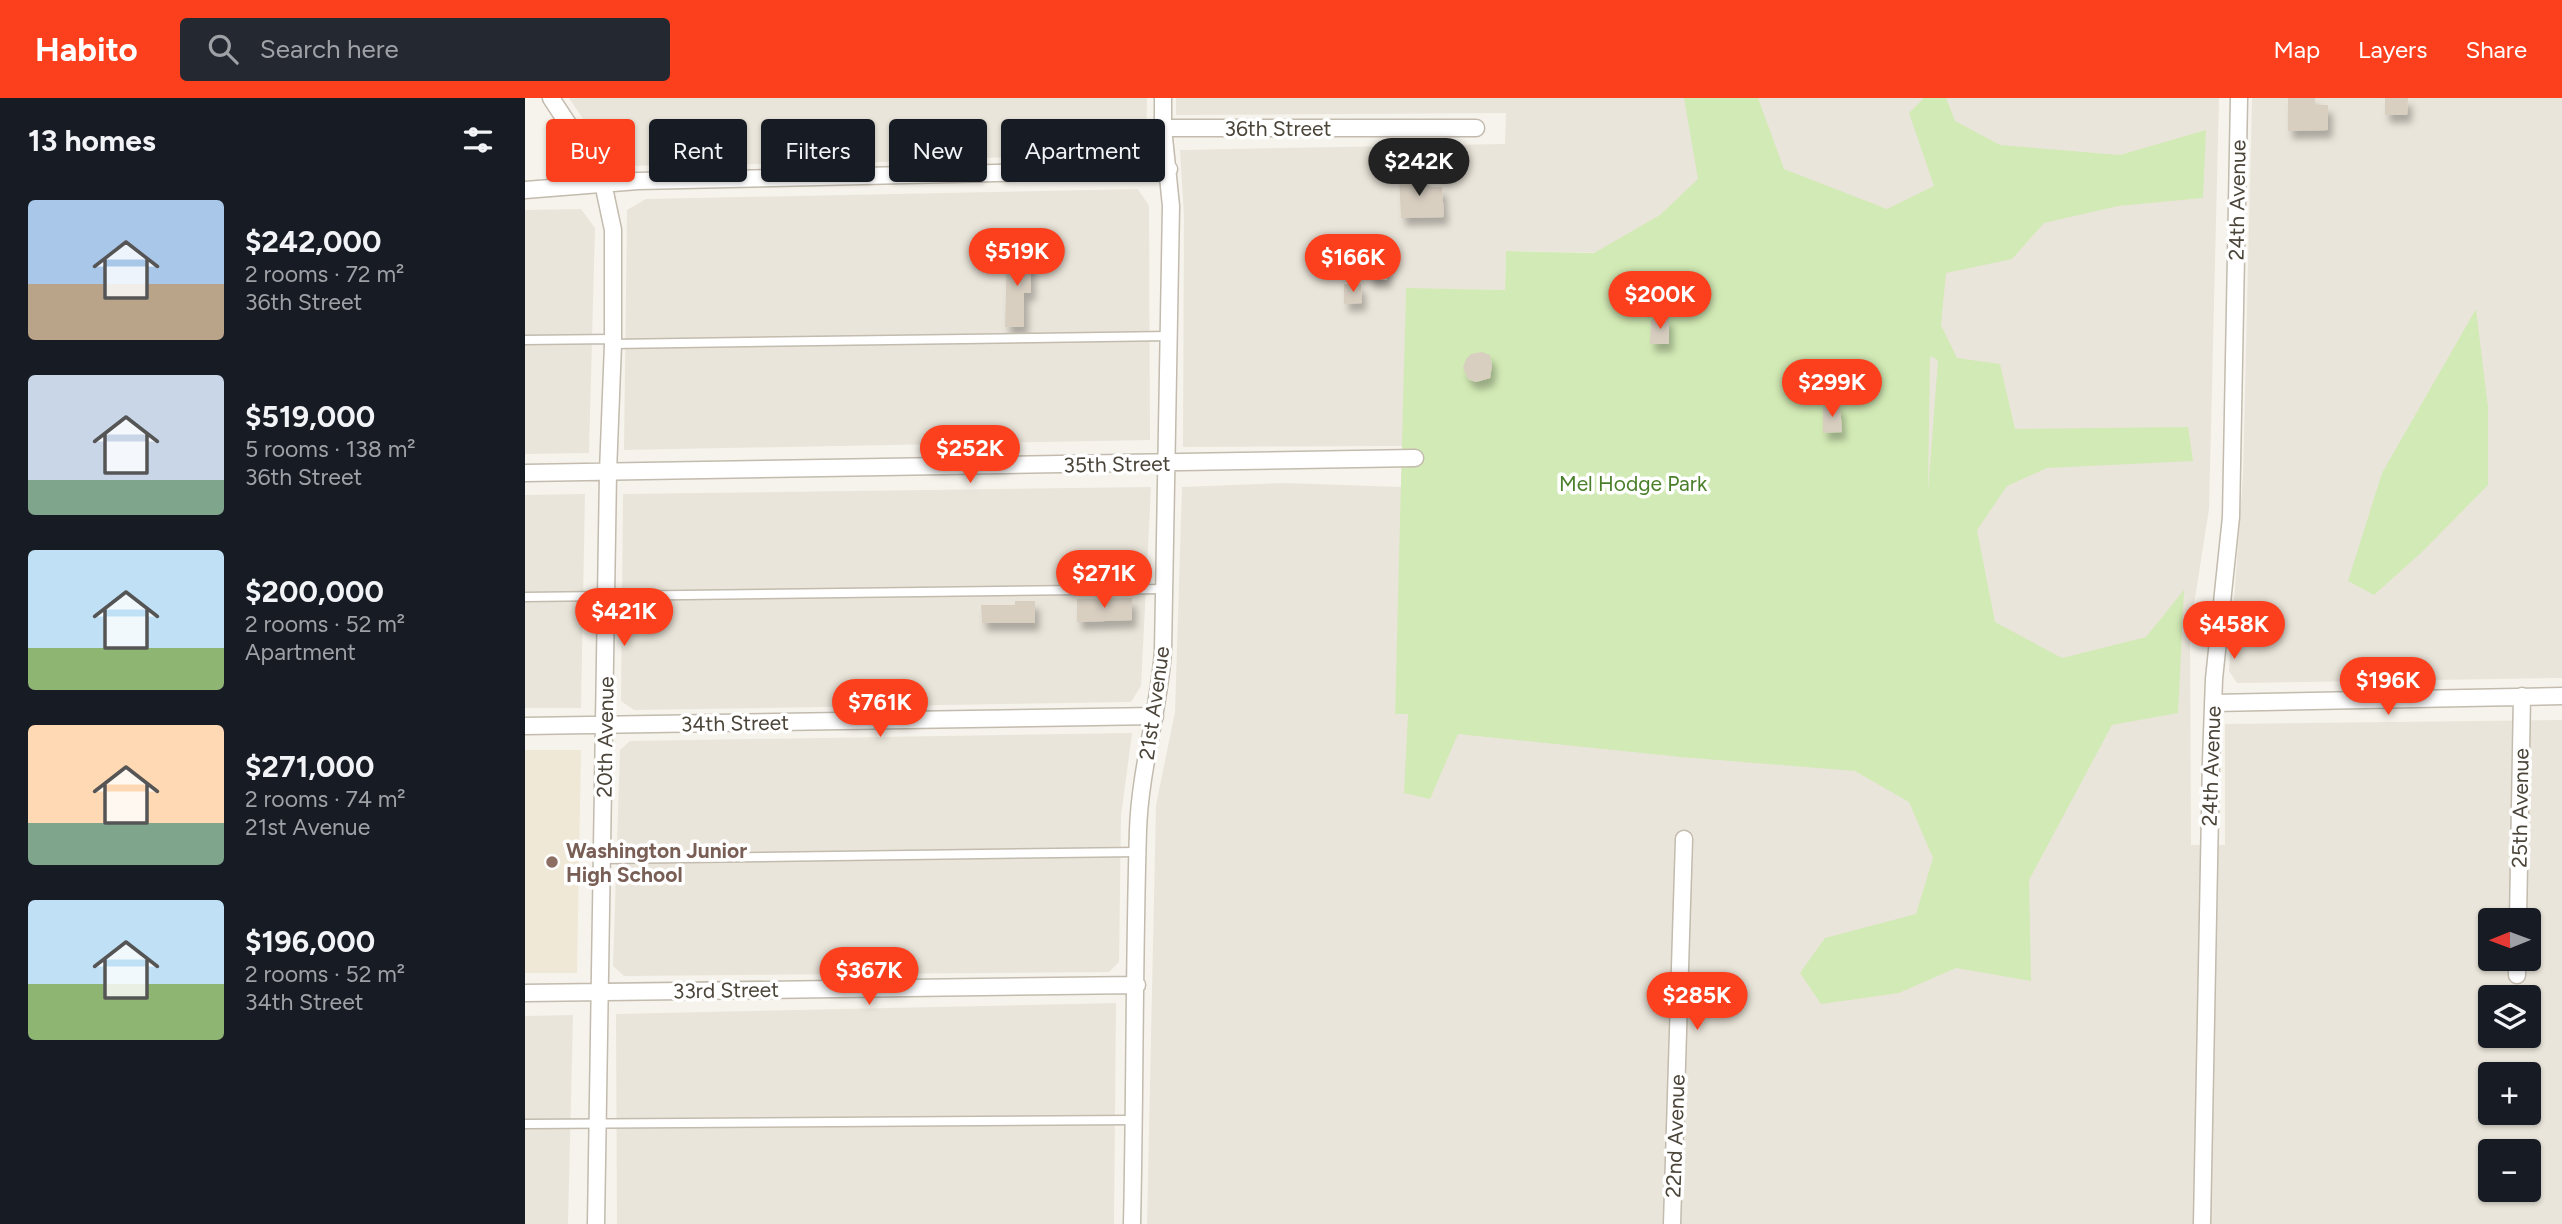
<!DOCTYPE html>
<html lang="en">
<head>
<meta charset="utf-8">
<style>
	:root { --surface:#171b24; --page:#242831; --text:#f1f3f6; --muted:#9ea1a6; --accent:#fc3f1d }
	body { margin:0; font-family:Figtree,sans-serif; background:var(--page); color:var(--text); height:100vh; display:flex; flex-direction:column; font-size:26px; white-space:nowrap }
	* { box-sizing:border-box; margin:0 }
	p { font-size:23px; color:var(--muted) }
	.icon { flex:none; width:38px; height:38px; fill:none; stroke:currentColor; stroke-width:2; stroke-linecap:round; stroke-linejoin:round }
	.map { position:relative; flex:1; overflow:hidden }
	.sheet { display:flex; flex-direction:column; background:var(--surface); width:525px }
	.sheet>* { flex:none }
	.banner { position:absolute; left:21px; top:21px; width:665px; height:63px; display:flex; gap:14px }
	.needle { width:46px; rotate:269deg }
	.tools { position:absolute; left:1953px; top:810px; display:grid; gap:14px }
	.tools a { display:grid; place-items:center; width:63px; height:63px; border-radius:7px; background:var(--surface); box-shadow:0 2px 5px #0004; font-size:35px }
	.price { position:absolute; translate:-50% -60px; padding:0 16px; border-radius:24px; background:var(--accent); color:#fff; font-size:23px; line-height:46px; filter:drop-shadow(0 2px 4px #0008) }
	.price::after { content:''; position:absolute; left:50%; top:42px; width:21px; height:16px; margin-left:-10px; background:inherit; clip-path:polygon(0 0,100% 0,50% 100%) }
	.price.on { background:#222; color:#fff }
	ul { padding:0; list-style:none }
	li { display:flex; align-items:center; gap:21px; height:175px; padding:0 28px }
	li span { display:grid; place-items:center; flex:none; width:196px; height:140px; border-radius:7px; color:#555 }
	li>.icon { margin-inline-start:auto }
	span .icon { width:84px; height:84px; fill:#fffc; stroke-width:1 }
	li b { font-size:30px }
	h2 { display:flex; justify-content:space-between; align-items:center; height:84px; padding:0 28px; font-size:30px }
	.tag { padding:0 24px; border-radius:7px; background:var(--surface); box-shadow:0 2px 5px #0004; font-size:24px; line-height:63px }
	.tag.on { background:var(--accent); color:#fff }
	header { display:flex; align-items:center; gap:42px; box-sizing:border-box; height:98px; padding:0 35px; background:var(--accent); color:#fff }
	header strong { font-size:33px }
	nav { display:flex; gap:38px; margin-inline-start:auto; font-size:24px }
	.search { width:490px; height:63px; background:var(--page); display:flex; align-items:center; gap:18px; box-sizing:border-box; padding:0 24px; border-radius:7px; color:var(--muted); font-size:26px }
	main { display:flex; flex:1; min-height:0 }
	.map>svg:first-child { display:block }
</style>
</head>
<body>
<header>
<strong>Habito</strong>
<div class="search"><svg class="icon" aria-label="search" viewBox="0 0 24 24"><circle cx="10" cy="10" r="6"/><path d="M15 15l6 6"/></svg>Search here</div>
<nav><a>Map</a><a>Layers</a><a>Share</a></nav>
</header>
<main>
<section class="sheet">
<h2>13 homes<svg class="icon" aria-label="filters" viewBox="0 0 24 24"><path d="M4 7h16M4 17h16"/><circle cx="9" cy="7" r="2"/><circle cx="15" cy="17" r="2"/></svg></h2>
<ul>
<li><span style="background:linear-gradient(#a9c7e8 60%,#b9a48a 0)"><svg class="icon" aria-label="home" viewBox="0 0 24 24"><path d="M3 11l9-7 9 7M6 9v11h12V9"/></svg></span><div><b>$242,000</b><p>2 rooms · 72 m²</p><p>36th Street</p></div></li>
<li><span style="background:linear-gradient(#c9d6e8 75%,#7fa58c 0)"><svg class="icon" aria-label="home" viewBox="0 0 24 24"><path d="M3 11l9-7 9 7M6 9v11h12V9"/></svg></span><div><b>$519,000</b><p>5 rooms · 138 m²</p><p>36th Street</p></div></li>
<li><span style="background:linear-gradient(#bfe0f5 70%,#8fb573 0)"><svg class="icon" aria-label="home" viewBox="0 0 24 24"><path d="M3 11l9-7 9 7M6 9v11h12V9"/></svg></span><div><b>$200,000</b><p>2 rooms · 52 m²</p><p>Apartment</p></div></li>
<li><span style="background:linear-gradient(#ffd9b3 70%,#7fa58c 0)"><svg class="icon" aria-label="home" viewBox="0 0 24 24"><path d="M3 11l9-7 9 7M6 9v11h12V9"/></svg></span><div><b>$271,000</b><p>2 rooms · 74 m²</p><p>21st Avenue</p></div></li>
<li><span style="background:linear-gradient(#bfe0f5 60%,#8fb573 0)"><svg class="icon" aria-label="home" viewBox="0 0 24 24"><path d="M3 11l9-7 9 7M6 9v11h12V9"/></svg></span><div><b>$196,000</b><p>2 rooms · 52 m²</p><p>34th Street</p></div></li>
</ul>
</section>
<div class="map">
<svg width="2037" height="1126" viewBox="0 0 2037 1126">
	<defs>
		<filter id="shadow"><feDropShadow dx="4.5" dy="8" stdDeviation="3.5" flood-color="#0004"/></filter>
	</defs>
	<rect width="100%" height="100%" fill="#f6f3ec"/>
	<path fill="#eae5da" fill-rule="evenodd" d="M44,0H622L621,54L328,65L90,68Z
		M651,0H1694L1684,411L1665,532L1666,747H1700V626L2037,622V1126H622L631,707L650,614L657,389L759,385L877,389L870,615L1407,161L981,153L980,192L881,191L878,348L658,349L659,118L655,52L980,46L981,15L651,17ZM1965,822H2004V861H1965ZM1965,900H2004V938H1965ZM1965,976H2004V1015H1965ZM1965,1054H2004V1092H1965Z
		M1727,0H2037V580L1712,585L1704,573L1718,377Z
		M613,91L624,108L625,342L99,352L102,112L121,101Z
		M56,111L70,130L64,355L0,356V112Z
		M626,389L616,588L606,604L109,612L96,603L98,396Z
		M60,396L56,610H0V397Z
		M607,635L596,718L594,864L584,874L99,878L88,868L95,652L105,643Z
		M591,905L589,1126H92L91,916Z
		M48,917L43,1126H0V918Z"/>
	<path fill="#efe8d6" d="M0,652H56L52,875H0Z"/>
	<path fill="#d2eab5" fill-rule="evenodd" d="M1159,0H1233L1259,71L1362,111L1409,88L1384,15L1399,0H1421L1430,23L1475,47L1595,57L1681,32L1678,100L1593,108L1519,125L1487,161L1421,175L1416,227L1432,260L1475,266L1490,331L1663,329L1668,363L1522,370L1482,388L1452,432L1470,524L1537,560L1621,539L1659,492L1653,615L1587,627L1504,782L1506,883L1431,870L1374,895L1296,906L1275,875L1300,840L1391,816L1408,760L1384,704L1330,673L1156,659L933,636L905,701L879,695L883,616H870L881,190L980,192L981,153L1069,155L1135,117L1173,81ZM1405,258L1413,262L1403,394Z
		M1951,211L1963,309V387L1897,454L1849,497L1823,483L1857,375Z"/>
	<path fill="#d8cfc1" filter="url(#shadow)" d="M1763,0H1790V7H1803V32L1763,33Z
		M1860,0H1883L1882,17H1860Z
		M897,74V89H917L919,119L876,120L874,75Z
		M844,150H862V182H844Z
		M482,155H506V195H499V229H480Z
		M819,186H836L837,205L819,206Z
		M1144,219V246H1125L1126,222Z
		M957,254L965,257L967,267L965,280L951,284L943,281L938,270L941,261L946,256Z
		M1315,307L1317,334L1298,335V309Z
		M607,500V522L552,524V501Z
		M490,503H510V525H457L456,507H490Z"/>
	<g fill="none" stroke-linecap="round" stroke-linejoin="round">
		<g stroke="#c2bbae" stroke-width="11">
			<path id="service" d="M0,242L88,241
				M88,246L645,238
				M0,499L640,491
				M79,761L613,754
				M0,1026L609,1022"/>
		</g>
		<g stroke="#c2bbae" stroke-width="19">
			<path id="minor" d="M26,0L72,70L78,85L88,132V246L83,374L71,1126
				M638,30H951
				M0,92L113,83L644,71
				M0,375L890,360
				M1688,605L2037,598
				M0,628L630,618
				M1993,822L1997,598
				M1992,877V861
				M0,895L612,887
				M607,1126C610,995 609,863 613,732C615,671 634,613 638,553L646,108L638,30V0
				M1147,1126L1159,741
				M1677,1126L1686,663L1689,581L1706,419L1714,0"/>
		</g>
		<use href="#service" stroke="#fff" stroke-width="8"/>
		<use href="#minor" stroke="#fff" stroke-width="16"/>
	</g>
	<circle fill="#8d6e63" stroke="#fff" stroke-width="2.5" cx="27" cy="764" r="7"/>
	<g text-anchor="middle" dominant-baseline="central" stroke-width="7" stroke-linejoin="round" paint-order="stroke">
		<g font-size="21" fill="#4b4439" stroke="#fff">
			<text x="753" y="30">36th Street</text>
			<text transform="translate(1712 102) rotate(-89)">24th Avenue</text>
			<text transform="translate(592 366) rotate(-1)">35th Street</text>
			<text transform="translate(629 605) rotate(-82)">21st Avenue</text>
			<text transform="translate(210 625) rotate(-1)">34th Street</text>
			<text transform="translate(80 639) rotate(-89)">20th Avenue</text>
			<text transform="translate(1686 668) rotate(-88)">24th Avenue</text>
			<text transform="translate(1995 710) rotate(-89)">25th Avenue</text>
			<text transform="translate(201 892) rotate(-1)">33rd Street</text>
			<text transform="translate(1150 1038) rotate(-88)">22nd Avenue</text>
		</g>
		<g font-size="21" fill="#4a7f2a" stroke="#fff">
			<text x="1108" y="385">Mel Hodge Park</text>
		</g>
		<g font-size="21" font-weight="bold" fill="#785e54" stroke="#fff" text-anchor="start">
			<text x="41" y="752">Washington Junior<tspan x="41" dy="24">High School</tspan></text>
		</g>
	</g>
</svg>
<div class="tools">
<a><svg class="needle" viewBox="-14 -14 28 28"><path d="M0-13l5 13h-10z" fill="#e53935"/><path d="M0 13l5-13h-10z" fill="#9ea1a6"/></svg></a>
<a><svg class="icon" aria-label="layers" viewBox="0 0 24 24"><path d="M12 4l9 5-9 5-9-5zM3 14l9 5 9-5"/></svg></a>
<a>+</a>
<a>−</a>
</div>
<b class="price on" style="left:894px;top:100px">$242K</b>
<b class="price" style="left:492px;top:190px">$519K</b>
<b class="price" style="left:828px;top:196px">$166K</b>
<b class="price" style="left:1135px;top:233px">$200K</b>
<b class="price" style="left:1307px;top:321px">$299K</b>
<b class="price" style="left:445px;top:387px">$252K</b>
<b class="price" style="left:579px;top:512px">$271K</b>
<b class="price" style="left:99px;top:550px">$421K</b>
<b class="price" style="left:1709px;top:563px">$458K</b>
<b class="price" style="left:1863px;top:619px">$196K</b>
<b class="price" style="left:355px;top:641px">$761K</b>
<b class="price" style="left:344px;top:909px">$367K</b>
<b class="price" style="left:1172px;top:934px">$285K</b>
<div class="banner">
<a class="tag on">Buy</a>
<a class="tag">Rent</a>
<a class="tag">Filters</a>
<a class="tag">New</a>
<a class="tag">Apartment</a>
</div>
</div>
</main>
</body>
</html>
